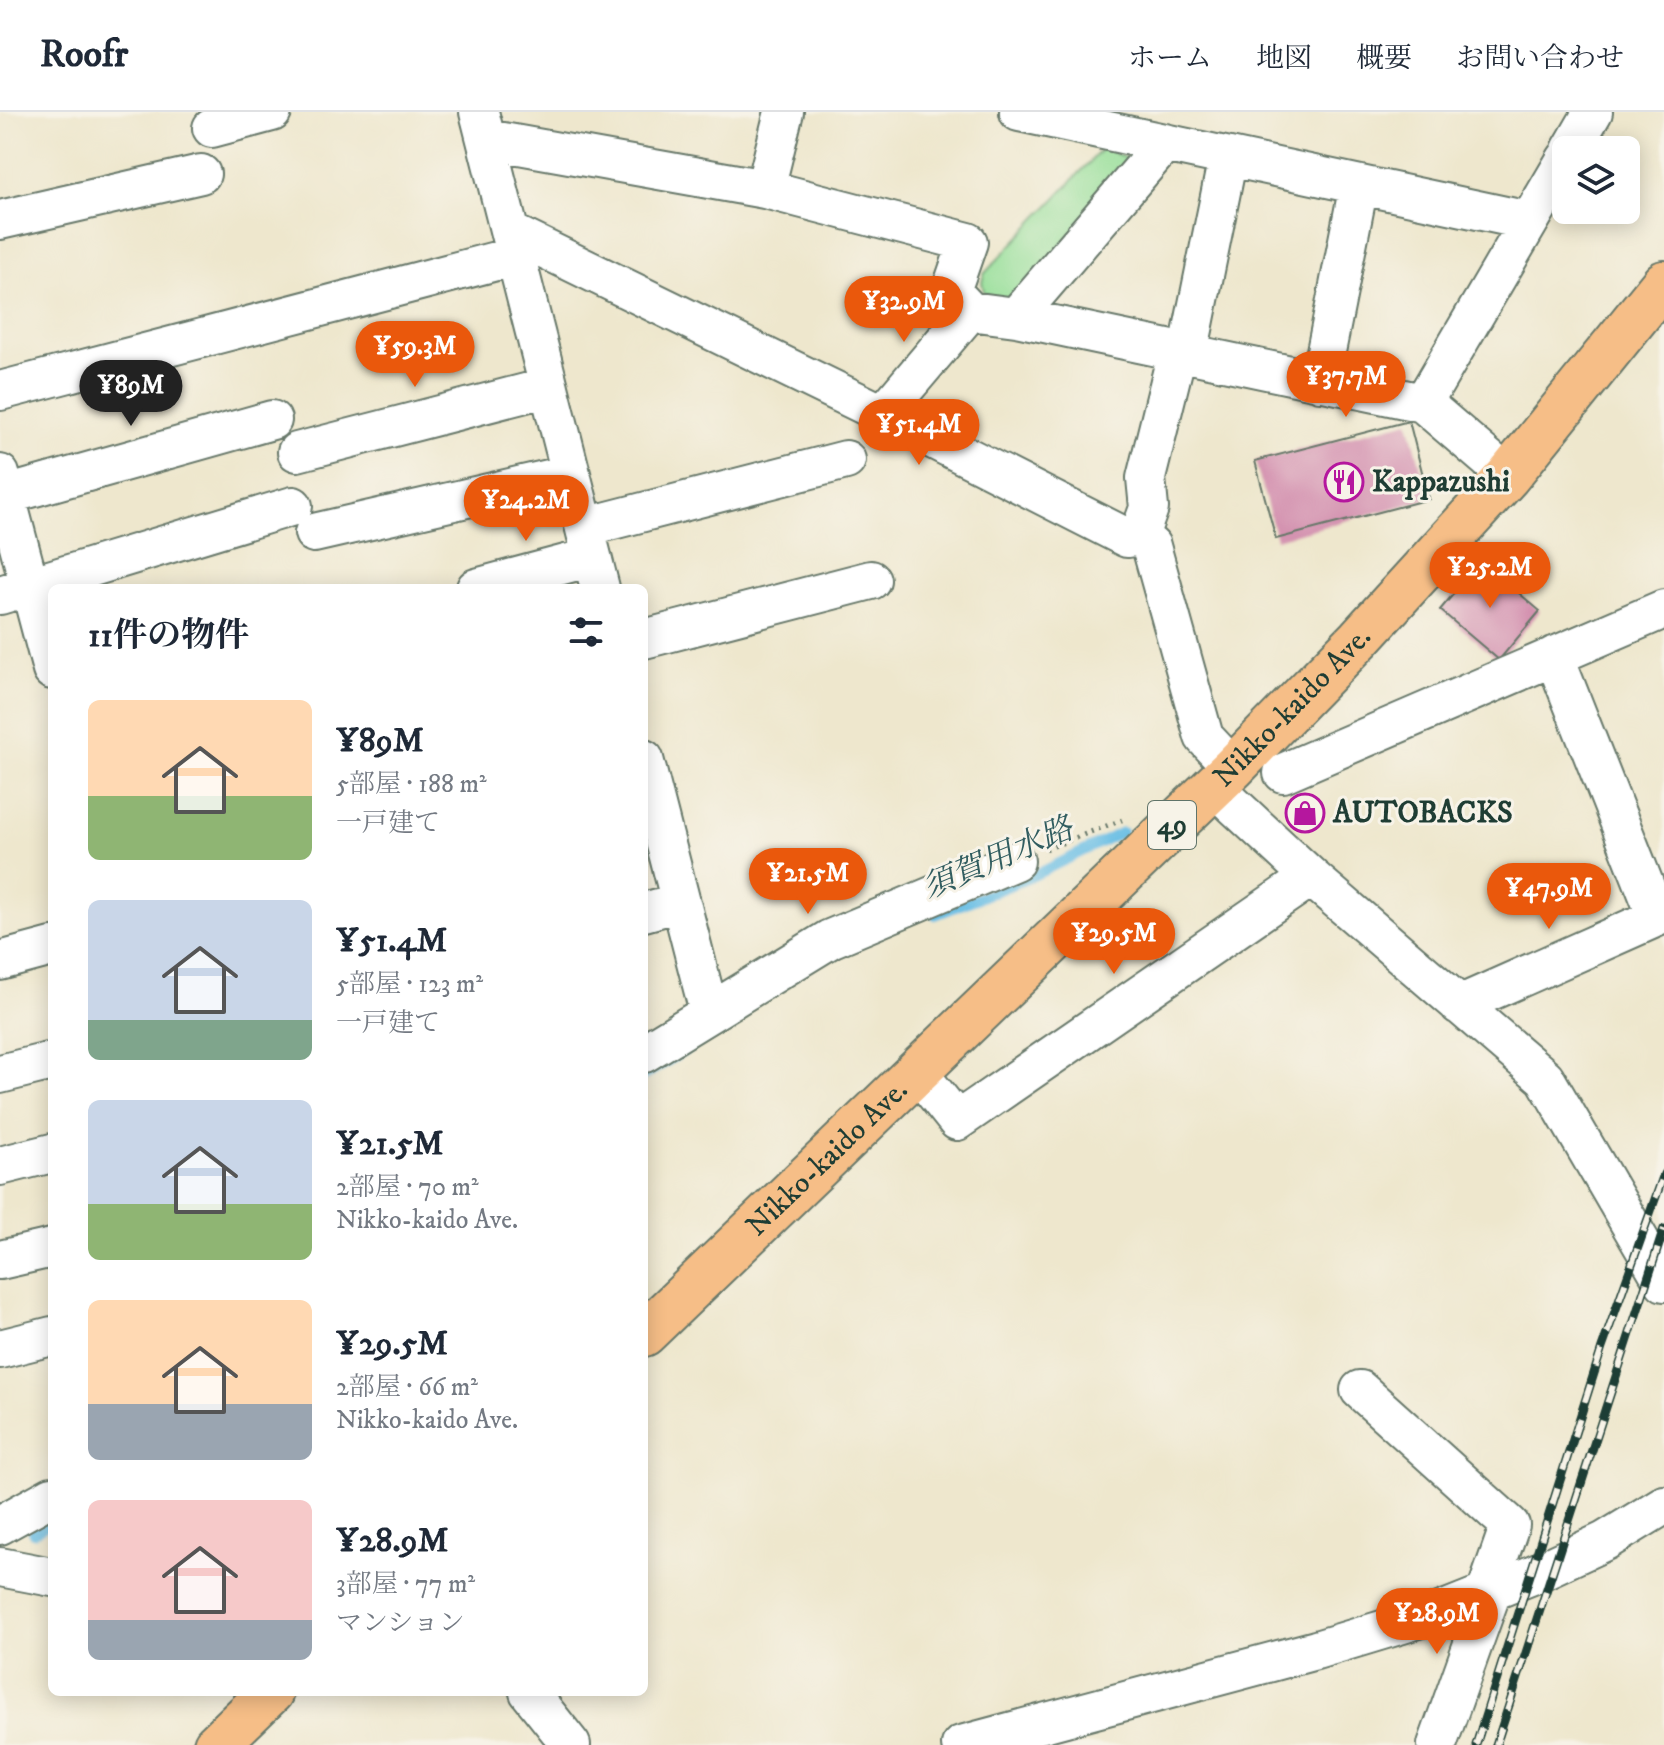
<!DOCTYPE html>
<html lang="ja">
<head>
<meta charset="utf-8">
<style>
	:root { --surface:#fff; --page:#f2f2f3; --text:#1f2937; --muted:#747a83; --line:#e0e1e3; --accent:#ea580c }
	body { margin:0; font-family:"IM FELL DW Pica","Noto Serif JP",serif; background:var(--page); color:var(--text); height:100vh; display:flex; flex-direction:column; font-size:30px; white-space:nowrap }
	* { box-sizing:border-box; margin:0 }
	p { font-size:26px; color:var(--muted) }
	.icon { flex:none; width:44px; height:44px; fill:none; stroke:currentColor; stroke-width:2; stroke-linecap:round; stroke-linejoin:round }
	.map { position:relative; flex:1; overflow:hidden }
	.panel { position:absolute; left:48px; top:472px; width:600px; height:1112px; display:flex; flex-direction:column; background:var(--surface); border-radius:12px; box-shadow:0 4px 20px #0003 }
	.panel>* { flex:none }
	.fabs { position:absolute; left:1552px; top:24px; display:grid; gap:16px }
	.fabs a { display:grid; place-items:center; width:88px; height:88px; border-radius:12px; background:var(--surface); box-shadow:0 4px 20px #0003; font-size:40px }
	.price { position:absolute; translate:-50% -68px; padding:0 18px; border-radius:28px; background:var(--accent); color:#fff; font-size:26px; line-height:52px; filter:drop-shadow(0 2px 4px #0008) }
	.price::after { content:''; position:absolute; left:50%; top:48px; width:24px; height:18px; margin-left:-12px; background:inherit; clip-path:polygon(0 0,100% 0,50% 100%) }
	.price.current { background:#222; color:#fff }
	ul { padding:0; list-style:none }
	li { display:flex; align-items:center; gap:24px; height:200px; padding:0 40px }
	li span { display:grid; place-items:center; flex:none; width:224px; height:160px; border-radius:12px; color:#555 }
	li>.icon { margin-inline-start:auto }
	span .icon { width:96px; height:96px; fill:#fffc; stroke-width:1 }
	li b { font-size:34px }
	h2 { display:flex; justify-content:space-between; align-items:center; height:96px; padding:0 40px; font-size:34px }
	header { display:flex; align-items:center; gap:48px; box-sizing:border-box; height:112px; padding:0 40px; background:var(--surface); border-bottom:2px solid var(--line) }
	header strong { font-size:38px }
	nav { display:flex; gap:44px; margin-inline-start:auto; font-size:28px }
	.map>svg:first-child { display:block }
</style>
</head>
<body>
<header>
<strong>Roofr</strong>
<nav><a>ホーム</a><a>地図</a><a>概要</a><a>お問い合わせ</a></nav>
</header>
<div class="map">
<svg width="1664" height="1633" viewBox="0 0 1664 1633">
	<rect width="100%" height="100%" fill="#f7f3e8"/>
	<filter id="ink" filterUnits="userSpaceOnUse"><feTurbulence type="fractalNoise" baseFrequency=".0125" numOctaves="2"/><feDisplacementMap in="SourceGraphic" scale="16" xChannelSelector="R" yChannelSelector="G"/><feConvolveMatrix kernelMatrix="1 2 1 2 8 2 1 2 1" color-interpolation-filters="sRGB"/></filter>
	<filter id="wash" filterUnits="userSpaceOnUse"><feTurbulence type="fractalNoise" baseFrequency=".006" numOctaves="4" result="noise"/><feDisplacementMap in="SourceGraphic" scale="32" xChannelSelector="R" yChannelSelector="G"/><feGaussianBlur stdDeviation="1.8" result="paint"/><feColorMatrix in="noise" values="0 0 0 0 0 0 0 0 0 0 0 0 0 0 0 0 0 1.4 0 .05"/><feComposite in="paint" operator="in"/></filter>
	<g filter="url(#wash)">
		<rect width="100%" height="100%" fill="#eee7cd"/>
		<path fill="#96df99" stroke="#5a8e66" stroke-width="2" d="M1103,36L1137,51L1008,190L993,187L984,180L982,170L984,162Z"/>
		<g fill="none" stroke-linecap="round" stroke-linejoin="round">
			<path stroke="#68bee5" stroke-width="10" d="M935,803L1031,765L1122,720
				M644,964L700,929
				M33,1421L52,1410"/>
		</g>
		<g id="blocks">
			<path fill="#d493b0" d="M1409,309L1429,387L1276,427L1255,349Z
				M1481,449L1540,499L1499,548L1440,498Z"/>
		</g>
	</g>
	<g filter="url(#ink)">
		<use href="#blocks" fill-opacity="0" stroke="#67786a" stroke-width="2"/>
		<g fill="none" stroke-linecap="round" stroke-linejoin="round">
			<g stroke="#67786a" stroke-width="42">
				<path id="minor" d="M479,0L600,476
					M1019,0L1529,109
					M212,16L272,0
					M486,27L765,77L968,130L951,179L970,199L1016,205L1423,291L1508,364
					M1571,38L1593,0
					M765,77L784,0
					M0,108L201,62
					M510,120L883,302L1127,426L1139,424L1151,434L1204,625L1233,656
					M1016,205L1165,31
					M1188,242L1228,45
					M1320,270L1359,73
					M0,279L515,144
					M1423,291L1566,47
					M883,302L970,199
					M297,340L549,275
					M0,362L52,558
					M6,383L272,308
					M585,415L846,348
					M314,421L571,362
					M1139,424L1149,396L1146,366L1177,241
					M476,476L592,445
					M0,483L293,394
					M644,527L871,468
					M1554,544L1657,805
					M644,647L709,900
					M1283,661L1664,497
					M1213,674L1311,765L1545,966L1664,1170
					M644,800L680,790
					M0,849L52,835
					M1459,893L1664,802
					M644,941L830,827L1015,749
					M917,959L957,1009L1311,765
					M0,962L52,949
					M0,1054L52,1041
					M0,1148L52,1136
					M0,1237L52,1224
					M1360,1278L1510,1413L1486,1481
					M0,1413L52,1384
					M0,1455L52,1465
					M529,1580L571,1633
					M961,1633L1316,1538L1432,1503L1532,1463L1605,1429L1664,1393
					M1437,1633L1492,1479"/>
			</g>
			<g stroke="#67786a" stroke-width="48">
				<g id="major">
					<path id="s1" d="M644,1222L1233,656L1359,527L1508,364L1664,171"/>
					<path d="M216,1633L271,1580"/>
				</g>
			</g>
			<path stroke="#67786a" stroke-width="5" stroke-dasharray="2 6" stroke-linecap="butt" d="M1046,737L1122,708"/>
			<use href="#minor" stroke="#fff" stroke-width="38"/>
			<use href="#major" stroke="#f6be87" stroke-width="44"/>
			<g stroke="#1f3d34" stroke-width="9">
				<path id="rail" d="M1476,1633L1602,1236L1664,1062
					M1496,1633L1664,1117"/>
			</g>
			<use href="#rail" stroke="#f7f3e8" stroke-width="6" stroke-dasharray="18" stroke-linecap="butt"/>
		</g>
	</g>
	<defs>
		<g id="restaurant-ring" transform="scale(2)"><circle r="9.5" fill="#f7f3e8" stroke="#b5179e" stroke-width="1.5"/><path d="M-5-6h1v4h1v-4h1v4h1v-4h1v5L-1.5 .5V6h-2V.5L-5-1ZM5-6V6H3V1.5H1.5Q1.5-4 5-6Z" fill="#b5179e"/></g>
		<g id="shop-ring" transform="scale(2)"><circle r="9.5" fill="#f7f3e8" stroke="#b5179e" stroke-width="1.5"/><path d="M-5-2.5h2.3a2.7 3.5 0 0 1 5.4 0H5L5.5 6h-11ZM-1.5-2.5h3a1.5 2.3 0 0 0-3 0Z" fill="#b5179e"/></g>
	</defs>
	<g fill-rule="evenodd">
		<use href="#restaurant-ring" x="1344" y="370"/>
		<use href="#shop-ring" x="1305" y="701"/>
	</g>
	<g text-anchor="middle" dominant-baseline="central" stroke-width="6" stroke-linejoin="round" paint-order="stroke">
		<rect fill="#f7f3e8" stroke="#60746a" stroke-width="2" x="1148" y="689" width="48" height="48" rx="6"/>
		<g font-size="28" font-weight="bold" fill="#1f3d34">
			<text x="1172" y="713">49</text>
		</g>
		<g font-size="30" font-weight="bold" fill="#1f3d34" stroke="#f7f3e8" text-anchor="start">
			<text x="1372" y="370">Kappazushi</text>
			<text x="1333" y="701">AUTOBACKS</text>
		</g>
		<g font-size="30" fill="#1f3d34" stroke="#f7f3e8">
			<text stroke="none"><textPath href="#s1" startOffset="902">Nikko-kaido Ave.</textPath></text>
			<text stroke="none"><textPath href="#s1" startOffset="254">Nikko-kaido Ave.</textPath></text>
		</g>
		<g font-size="32" font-style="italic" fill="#315d60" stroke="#f7f3e8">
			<text transform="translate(998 747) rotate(-23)">須賀用水路</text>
		</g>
	</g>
</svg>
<div class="fabs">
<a><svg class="icon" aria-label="layers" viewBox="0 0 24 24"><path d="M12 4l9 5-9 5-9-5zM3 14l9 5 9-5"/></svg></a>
</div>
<b class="price" style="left:904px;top:232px">¥32.9M</b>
<b class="price" style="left:415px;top:277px">¥59.3M</b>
<b class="price" style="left:1346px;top:307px">¥37.7M</b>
<b class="price current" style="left:131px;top:316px">¥89M</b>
<b class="price" style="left:919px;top:355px">¥51.4M</b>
<b class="price" style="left:526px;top:431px">¥24.2M</b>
<b class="price" style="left:1490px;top:498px">¥25.2M</b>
<b class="price" style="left:808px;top:804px">¥21.5M</b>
<b class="price" style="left:1549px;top:819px">¥47.9M</b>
<b class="price" style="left:1114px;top:864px">¥29.5M</b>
<b class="price" style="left:1437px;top:1544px">¥28.9M</b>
<section class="panel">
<h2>11件の物件<svg class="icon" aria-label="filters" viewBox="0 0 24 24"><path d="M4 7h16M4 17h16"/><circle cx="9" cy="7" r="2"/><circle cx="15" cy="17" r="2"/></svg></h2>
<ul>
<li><span style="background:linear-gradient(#ffd9b3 60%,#8fb573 0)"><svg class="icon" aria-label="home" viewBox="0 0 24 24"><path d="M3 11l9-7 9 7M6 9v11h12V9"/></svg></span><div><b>¥89M</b><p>5部屋 · 188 m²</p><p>一戸建て</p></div></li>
<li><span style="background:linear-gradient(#c9d6e8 75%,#7fa58c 0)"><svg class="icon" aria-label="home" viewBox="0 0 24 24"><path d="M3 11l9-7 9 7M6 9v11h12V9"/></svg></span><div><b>¥51.4M</b><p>5部屋 · 123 m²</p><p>一戸建て</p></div></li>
<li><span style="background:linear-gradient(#c9d6e8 65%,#8fb573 0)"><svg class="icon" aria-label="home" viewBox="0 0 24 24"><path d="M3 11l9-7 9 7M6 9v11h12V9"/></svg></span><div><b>¥21.5M</b><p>2部屋 · 70 m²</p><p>Nikko-kaido Ave.</p></div></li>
<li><span style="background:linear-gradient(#ffd9b3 65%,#9aa5b1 0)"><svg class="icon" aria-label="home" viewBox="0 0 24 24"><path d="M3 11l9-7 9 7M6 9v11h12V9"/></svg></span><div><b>¥29.5M</b><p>2部屋 · 66 m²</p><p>Nikko-kaido Ave.</p></div></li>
<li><span style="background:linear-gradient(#f6c9c9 75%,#9aa5b1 0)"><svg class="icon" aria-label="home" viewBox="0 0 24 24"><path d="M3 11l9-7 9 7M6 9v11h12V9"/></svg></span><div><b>¥28.9M</b><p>3部屋 · 77 m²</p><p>マンション</p></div></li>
</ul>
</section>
</div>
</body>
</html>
